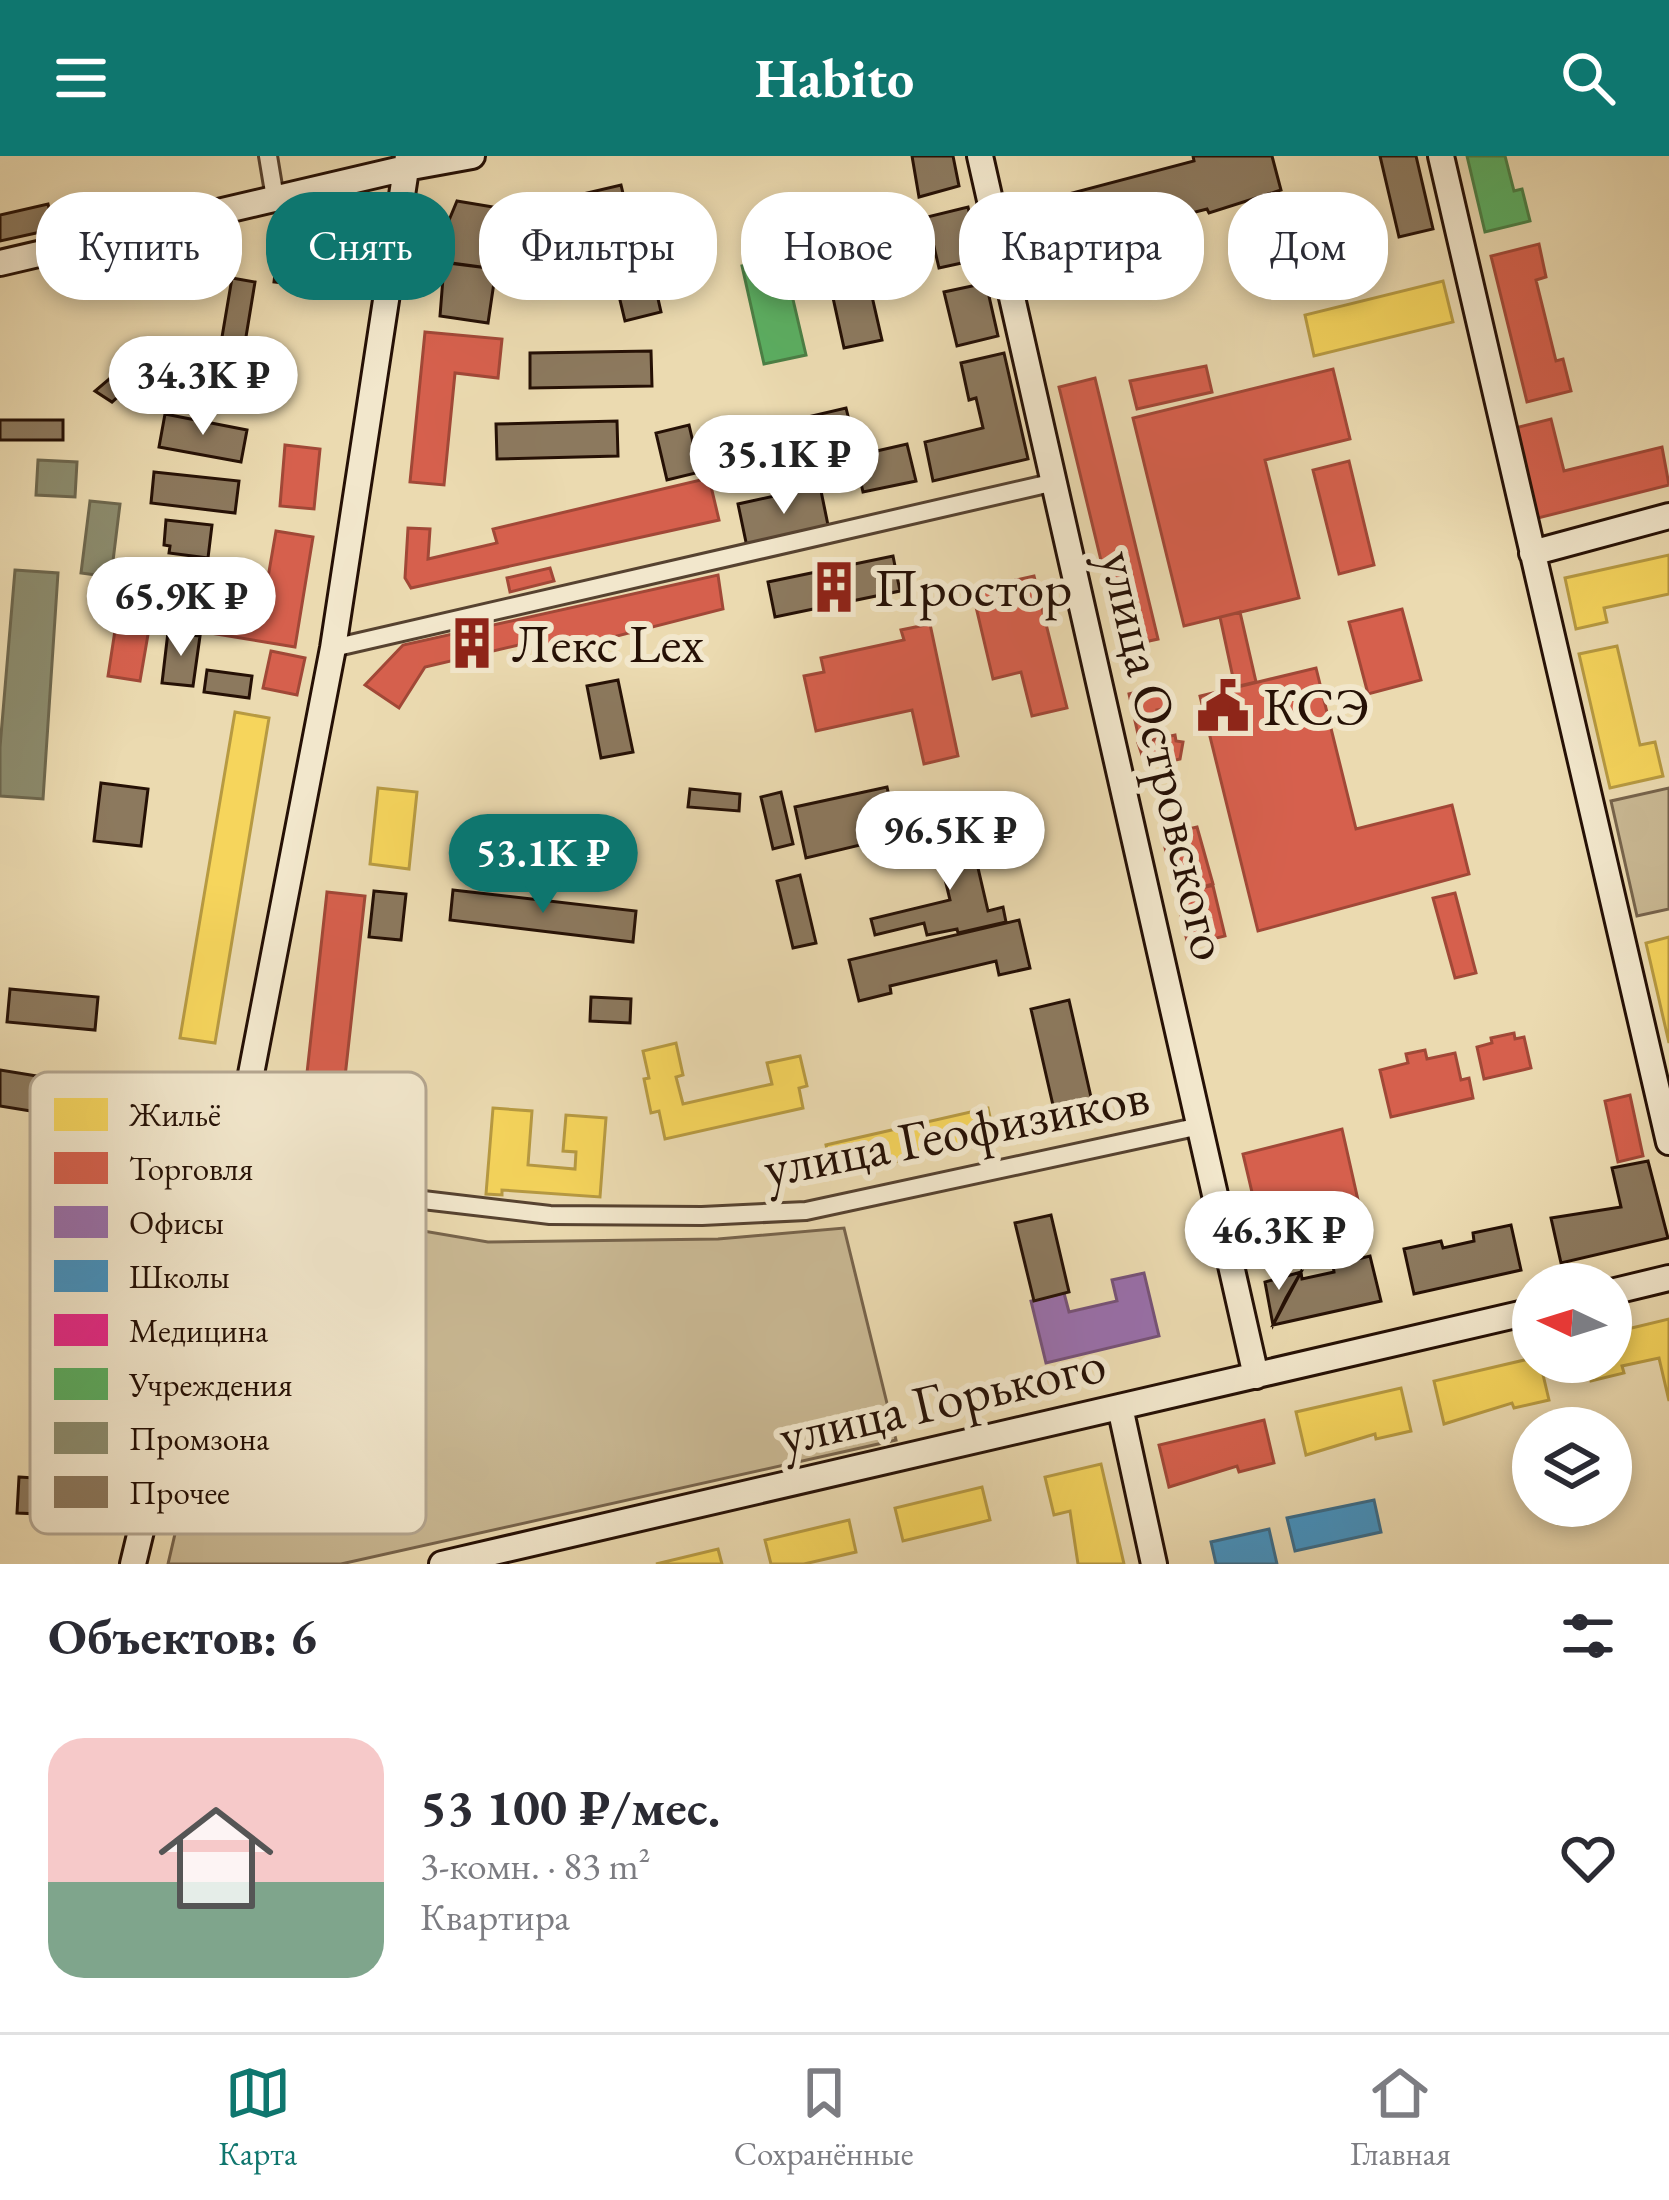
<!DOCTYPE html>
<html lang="ru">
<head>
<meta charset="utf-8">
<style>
	:root { --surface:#fff; --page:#f2f2f3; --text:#2b2b33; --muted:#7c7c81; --line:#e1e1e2; --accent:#0f766e }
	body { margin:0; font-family:"EB Garamond",serif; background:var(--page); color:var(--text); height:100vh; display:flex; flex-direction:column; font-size:45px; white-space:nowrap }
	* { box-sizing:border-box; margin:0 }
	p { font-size:39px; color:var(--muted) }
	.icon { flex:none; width:66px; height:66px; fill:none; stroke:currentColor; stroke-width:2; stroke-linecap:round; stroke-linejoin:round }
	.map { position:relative; height:1408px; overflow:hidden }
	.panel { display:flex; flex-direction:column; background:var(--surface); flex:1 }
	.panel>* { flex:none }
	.banner { position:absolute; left:36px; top:36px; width:1599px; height:108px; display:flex; gap:24px }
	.needle { width:78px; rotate:274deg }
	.tools { position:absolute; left:1512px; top:1107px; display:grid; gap:24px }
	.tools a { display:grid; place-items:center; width:120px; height:120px; border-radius:50%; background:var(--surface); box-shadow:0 6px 18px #0003; font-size:60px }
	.price { position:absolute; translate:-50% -102px; padding:0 27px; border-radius:42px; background:#fff; color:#222; font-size:39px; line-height:78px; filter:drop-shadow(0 3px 6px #0008) }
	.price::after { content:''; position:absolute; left:50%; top:72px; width:36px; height:27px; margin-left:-18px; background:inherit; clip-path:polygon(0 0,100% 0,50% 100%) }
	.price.on { background:var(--accent); color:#fff }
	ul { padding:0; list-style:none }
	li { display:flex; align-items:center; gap:36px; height:300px; padding:0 48px }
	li+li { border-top:3px solid var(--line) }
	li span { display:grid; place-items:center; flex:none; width:336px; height:240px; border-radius:36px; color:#555 }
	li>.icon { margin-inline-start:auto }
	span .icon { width:144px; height:144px; fill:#fffc; stroke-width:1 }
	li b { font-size:51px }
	h2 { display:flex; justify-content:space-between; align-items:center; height:144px; padding:0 48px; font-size:51px }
	.tag { padding:0 42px; border-radius:48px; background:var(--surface); box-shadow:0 6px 18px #0003; font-size:42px; line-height:108px }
	.tag.on { background:var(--accent); color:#fff }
	header { display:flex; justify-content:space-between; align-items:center; height:156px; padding:0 48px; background:var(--accent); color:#fff; font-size:54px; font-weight:700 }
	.tabs { display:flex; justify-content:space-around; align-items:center; height:168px; border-top:3px solid var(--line); background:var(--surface); font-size:33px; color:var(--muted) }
	.tabs a { display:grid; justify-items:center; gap:6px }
	.tabs .on { color:var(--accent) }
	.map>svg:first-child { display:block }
</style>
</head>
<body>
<header><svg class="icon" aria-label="menu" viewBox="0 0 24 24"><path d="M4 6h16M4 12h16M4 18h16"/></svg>Habito<svg class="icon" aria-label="search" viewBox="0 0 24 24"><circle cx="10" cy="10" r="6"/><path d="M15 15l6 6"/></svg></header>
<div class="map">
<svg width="1669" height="1408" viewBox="0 0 1669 1408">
	<rect width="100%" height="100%" fill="#ebdab0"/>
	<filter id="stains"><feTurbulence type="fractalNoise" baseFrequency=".00167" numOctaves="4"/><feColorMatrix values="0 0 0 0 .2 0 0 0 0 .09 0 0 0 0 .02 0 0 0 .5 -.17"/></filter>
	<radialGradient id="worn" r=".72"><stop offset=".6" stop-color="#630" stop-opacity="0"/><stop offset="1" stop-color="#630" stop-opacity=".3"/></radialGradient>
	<path fill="#c9b893" stroke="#77644c" stroke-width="3" d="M1669,632V753L1637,760L1611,645Z
		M252,1046L488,1086L718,1083L844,1072L896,1284L341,1408H168Z"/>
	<path fill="#f6d55c" stroke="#b79a42" stroke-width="3" d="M1443,125L1453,166L1314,200L1305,159Z
		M1669,399V438L1604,452L1607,466L1576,473L1565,422Z
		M1617,490L1640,589L1655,586L1663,620L1610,632L1579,498Z
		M235,556L269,562L215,887L180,882Z
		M378,632L417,636L409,713L370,708Z
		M1669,781V887L1646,787Z
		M676,887L683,919L676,921L683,948L772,928L767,907L800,900L807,930L799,932L803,952L665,983L659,955L651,957L644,923L649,922L643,895Z
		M493,952L532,955L528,1009L575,1013L576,996L563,995L566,959L606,962L600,1041L502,1034V1039L486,1038Z
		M988,952L995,983L833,1020L826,989Z
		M1669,1163V1245L1659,1202L1622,1210L1624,1217L1591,1225L1586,1206H1611V1177Z
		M1533,1202V1206H1540L1549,1244L1514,1252L1512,1247L1444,1268L1434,1225Z
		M1401,1232L1411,1275L1376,1283L1375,1278L1306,1299L1296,1256Z
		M1101,1308L1124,1408H1078L1070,1355L1054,1359L1045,1321Z
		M982,1331L990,1364L903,1385L895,1352Z
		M849,1364L856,1396L804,1408H771L765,1384Z
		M718,1393L722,1408H656Z"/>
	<path fill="#d6604d" stroke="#a14837" stroke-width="3" d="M1539,88L1546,121L1536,124L1556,205L1563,203L1571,235L1527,246L1491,100Z
		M425,176L502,183L498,222L455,217L444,329L410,326Z
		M1206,210L1212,236L1137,253L1130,225Z
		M1333,213L1350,283L1265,304L1299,442L1184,470L1133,262Z
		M1095,222L1158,483L1122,491L1059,231Z
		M1551,263L1564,315L1662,291L1669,329L1538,362L1515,272Z
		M285,289L320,293L314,353L280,350Z
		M1349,305L1374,409L1339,418L1313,314Z
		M709,322L719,364L411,432L405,422L408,372L430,373L428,403L497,387L493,373Z
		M276,375L313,381L295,491L198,475L199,469L151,461L140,525L108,520L120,442L133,444L138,410L208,422L207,429L265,439Z
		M550,412L554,425L510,436L507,422Z
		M718,419L723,453L543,499L540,484L425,511L399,552L365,529L403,489Z
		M1034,420L1067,552L1032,560L1021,516L993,523L972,434Z
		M1402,453L1421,524L1368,538L1349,466Z
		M1240,456L1256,526L1235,531L1220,461Z
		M930,468L958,600L924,608L912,554L816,575L804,520L824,516L821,502L904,484L901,474Z
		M271,495L305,502L297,539L263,532Z
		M1316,512L1356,673L1452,649L1469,718L1258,775L1200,540Z
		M1164,530L1171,546L1168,547L1169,552L1157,554L1163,582L1140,587L1129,538Z
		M1175,579L1176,585L1183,586L1180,603L1146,611L1138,587Z
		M1197,671L1213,728L1176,738L1162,679Z
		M1210,730H1213L1225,780L1188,789L1176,738Z
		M327,736L365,740L345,921L307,917Z
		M1455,737L1476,817L1455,822L1433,742Z
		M1514,877L1515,883L1524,881L1531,912L1484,923L1477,891L1492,887L1491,882Z
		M1425,894L1427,903L1455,897L1461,924L1469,922L1473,942L1391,961L1380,914L1408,907L1406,898Z
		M1630,939L1643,1000L1618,1006L1605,945Z
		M1342,973L1362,1062L1264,1087L1243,998Z
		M1264,1264L1274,1307L1239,1316L1237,1310L1169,1331L1159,1289Z"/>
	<path fill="#9970ab" stroke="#765379" stroke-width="3" d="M1144,1117L1159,1180L1046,1207L1031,1145L1064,1137L1069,1156L1117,1145L1112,1124Z"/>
	<path fill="#4393c3" stroke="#3a6c8a" stroke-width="3" d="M1374,1344L1381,1376L1295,1395L1287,1362Z
		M1269,1373L1277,1408H1216L1211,1386Z"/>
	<path fill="#5aae61" stroke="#4a7f45" stroke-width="3" d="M1467,0H1505L1514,35L1522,33L1530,65L1485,76Z
		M783,101L806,199L764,208L742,110Z"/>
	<path fill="#8c8c6e" stroke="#6d674e" stroke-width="3" d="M38,304L77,306L75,341L36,339Z
		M90,345L120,348L111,421L81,417Z
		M15,414L58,417L43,643L0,640V591Z"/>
	<path fill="#8c795e" stroke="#251005" stroke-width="3" d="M912,0H953L959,30L919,41Z
		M1193,0H1272L1281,34L1209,57L1207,53L1031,98L1019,51L1194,5Z
		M1380,0H1416L1433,73L1399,81Z
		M621,29L629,62L639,59L661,156L625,165L603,73L553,85L544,47Z
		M457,45L505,53L502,98H498L496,113L444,106L447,69Z
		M48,48L54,73L0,85V59Z
		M968,51L980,103L939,112L927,61Z
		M281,67L360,76L354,135L274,126Z
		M860,88L882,184L844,192L823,96Z
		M448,107L496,113L488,167L440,160L443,122Z
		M232,122L255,126L243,199L138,223L112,246L95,235L122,212L221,187Z
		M986,127L998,180L957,190L944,136Z
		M651,195L652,230L530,232V197Z
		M1004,197L1028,303L933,325L925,286L983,272L976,242L969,244L961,207Z
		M846,252L854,284L781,300L773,269Z
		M165,258L247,274L241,306L159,291Z
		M0,264H63V284H0Z
		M617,265L618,300L497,303L496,268Z
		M689,269L700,316L667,324L656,277Z
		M907,288L916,325L863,336L855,300Z
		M154,316L239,325L235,357L151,347Z
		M820,330L829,374L747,391L738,348Z
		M166,364L212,369L208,402L169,397L170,390L164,389Z
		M893,400L900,435L775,461L768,426Z
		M168,476L200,480L193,530L162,527Z
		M207,514L252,520L249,542L204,536Z
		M618,524L633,596L601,602L587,530Z
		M101,627L148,633L141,690L94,685Z
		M887,631L898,680L806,702L795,651Z
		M690,633L740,638L739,655L688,651Z
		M781,636L793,688L773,693L761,641Z
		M952,667L954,673L968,669L988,755L1003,751L1006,766L958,777L957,773L927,779L924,767L875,779L871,763L950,744L934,678L946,675L945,669Z
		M800,719L816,787L793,792L777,725Z
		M453,734L636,755L633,786L450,764Z
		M374,735L406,738L401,784L369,781Z
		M1019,764L1030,812L999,819L996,805L890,830L891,837L859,845L849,804Z
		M10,833L98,841L95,874L7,866Z
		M591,841L631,843L630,867L590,865Z
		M1069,844L1093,950L1055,958L1031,853Z
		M0,914L49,922L43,957L0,950Z
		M1648,1005L1668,1082L1561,1107L1551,1062L1621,1051L1612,1012Z
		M1051,1059L1069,1136L1034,1145L1015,1067Z
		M1511,1069L1521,1114L1414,1138L1404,1093L1441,1085L1443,1092L1474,1085L1473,1077Z
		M1370,1100L1381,1145L1273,1169L1301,1116L1302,1123L1334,1116L1333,1109Z
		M1301,1116L1286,1142L1273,1169L1265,1126Z
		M19,1321L65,1324L63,1359L17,1357Z"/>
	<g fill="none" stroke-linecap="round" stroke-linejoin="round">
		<g stroke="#564230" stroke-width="22">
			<path id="street" d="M268,0L275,42
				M333,492L1055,326
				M227,1013L423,1044L550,1059L702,1060L806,1055L1200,970"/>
		</g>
		<g stroke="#251005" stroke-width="30">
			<path id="secondary" d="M980,0L1256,1220
				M1441,0L1669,986
				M0,107L406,12L472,0
				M1532,397L1669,360
				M1611,1136L1669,1122
				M1120,1251L1154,1408
				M133,1408L251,918L333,492L408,0
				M442,1408L1533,1155"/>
		</g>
		<use href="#street" stroke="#f2e7cc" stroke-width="16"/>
		<use href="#secondary" stroke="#f2e7cc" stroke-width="24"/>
	</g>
	<defs>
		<g id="building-bare" transform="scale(4.14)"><path d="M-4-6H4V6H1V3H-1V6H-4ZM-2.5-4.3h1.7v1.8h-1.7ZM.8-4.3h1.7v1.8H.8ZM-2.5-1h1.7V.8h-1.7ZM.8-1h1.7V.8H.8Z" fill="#8f2418" stroke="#f2e7cc" stroke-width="2.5" paint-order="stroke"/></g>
		<g id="civic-bare" transform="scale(4.14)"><path d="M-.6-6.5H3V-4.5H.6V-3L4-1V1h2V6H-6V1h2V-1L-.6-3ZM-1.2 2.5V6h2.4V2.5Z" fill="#8f2418" stroke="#f2e7cc" stroke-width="2.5" paint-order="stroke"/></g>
	</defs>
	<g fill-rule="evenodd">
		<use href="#building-bare" x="834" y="431"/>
		<use href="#building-bare" x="472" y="487"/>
		<use href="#civic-bare" x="1223" y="550"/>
	</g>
	<g text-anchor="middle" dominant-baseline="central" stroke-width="12" stroke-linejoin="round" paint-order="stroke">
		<g font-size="54" fill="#251005" stroke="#f2e7cc" text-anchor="start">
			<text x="874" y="431">Простор</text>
			<text x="512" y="487">Лекс Lex</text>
			<text x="1263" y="550">КСЭ</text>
		</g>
		<g font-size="54" fill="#251005" stroke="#f2e7cc">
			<text transform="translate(1166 599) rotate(77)">улица Островского</text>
			<text transform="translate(956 975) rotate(-11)">улица Геофизиков</text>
			<text transform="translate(942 1243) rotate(-13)">улица Горького</text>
		</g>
	</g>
	<rect x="30" y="916" width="396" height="462" rx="18" fill="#f2e7cc" stroke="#b4a690" stroke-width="3"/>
	<rect x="54" y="942" width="54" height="33" fill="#f6d55c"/>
	<rect x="54" y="996" width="54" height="32" fill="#d6604d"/>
	<rect x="54" y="1050" width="54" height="32" fill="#9970ab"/>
	<rect x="54" y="1104" width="54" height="32" fill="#4393c3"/>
	<rect x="54" y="1158" width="54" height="32" fill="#e7298a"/>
	<rect x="54" y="1212" width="54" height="32" fill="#5aae61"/>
	<rect x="54" y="1266" width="54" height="32" fill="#8c8c6e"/>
	<rect x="54" y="1320" width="54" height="32" fill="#8c795e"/>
	<g font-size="33" fill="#251005">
		<text x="129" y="970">Жильё</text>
		<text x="129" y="1024">Торговля</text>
		<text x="129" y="1078">Офисы</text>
		<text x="129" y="1132">Школы</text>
		<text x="129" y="1186">Медицина</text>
		<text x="129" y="1240">Учреждения</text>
		<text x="129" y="1294">Промзона</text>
		<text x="129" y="1348">Прочее</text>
	</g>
	<rect width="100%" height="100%" filter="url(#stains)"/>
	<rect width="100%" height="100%" fill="url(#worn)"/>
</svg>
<div class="tools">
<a><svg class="needle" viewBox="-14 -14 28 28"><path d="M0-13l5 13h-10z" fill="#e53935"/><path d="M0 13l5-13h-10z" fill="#7c7c81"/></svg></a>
<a><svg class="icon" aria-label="layers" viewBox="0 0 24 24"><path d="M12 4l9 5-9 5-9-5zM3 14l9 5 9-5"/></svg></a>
</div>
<b class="price" style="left:203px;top:282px">34.3K ₽</b>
<b class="price" style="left:784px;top:361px">35.1K ₽</b>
<b class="price" style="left:181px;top:503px">65.9K ₽</b>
<b class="price" style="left:950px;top:737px">96.5K ₽</b>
<b class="price on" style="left:543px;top:760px">53.1K ₽</b>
<b class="price" style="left:1279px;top:1137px">46.3K ₽</b>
<div class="banner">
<a class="tag">Купить</a>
<a class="tag on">Снять</a>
<a class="tag">Фильтры</a>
<a class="tag">Новое</a>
<a class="tag">Квартира</a>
<a class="tag">Дом</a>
</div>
</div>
<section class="panel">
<h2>Объектов: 6<svg class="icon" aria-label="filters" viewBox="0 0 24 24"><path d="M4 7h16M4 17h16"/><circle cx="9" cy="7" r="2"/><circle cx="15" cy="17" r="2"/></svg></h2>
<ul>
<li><span style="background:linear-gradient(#f6c9c9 60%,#7fa58c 0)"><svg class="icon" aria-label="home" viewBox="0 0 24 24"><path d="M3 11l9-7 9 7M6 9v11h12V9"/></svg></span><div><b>53 100 ₽/мес.</b><p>3-комн. · 83 m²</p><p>Квартира</p></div><svg class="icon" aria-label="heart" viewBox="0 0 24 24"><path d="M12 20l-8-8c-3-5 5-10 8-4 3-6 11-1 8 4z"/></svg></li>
</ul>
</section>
<nav class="tabs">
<a class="on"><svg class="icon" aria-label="map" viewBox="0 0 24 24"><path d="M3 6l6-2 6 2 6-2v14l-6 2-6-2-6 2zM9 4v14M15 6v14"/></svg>Карта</a>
<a><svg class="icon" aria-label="saved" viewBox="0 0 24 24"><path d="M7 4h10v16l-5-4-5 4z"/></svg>Сохранённые</a>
<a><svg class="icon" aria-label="home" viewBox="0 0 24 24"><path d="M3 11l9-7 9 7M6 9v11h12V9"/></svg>Главная</a>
</nav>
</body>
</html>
